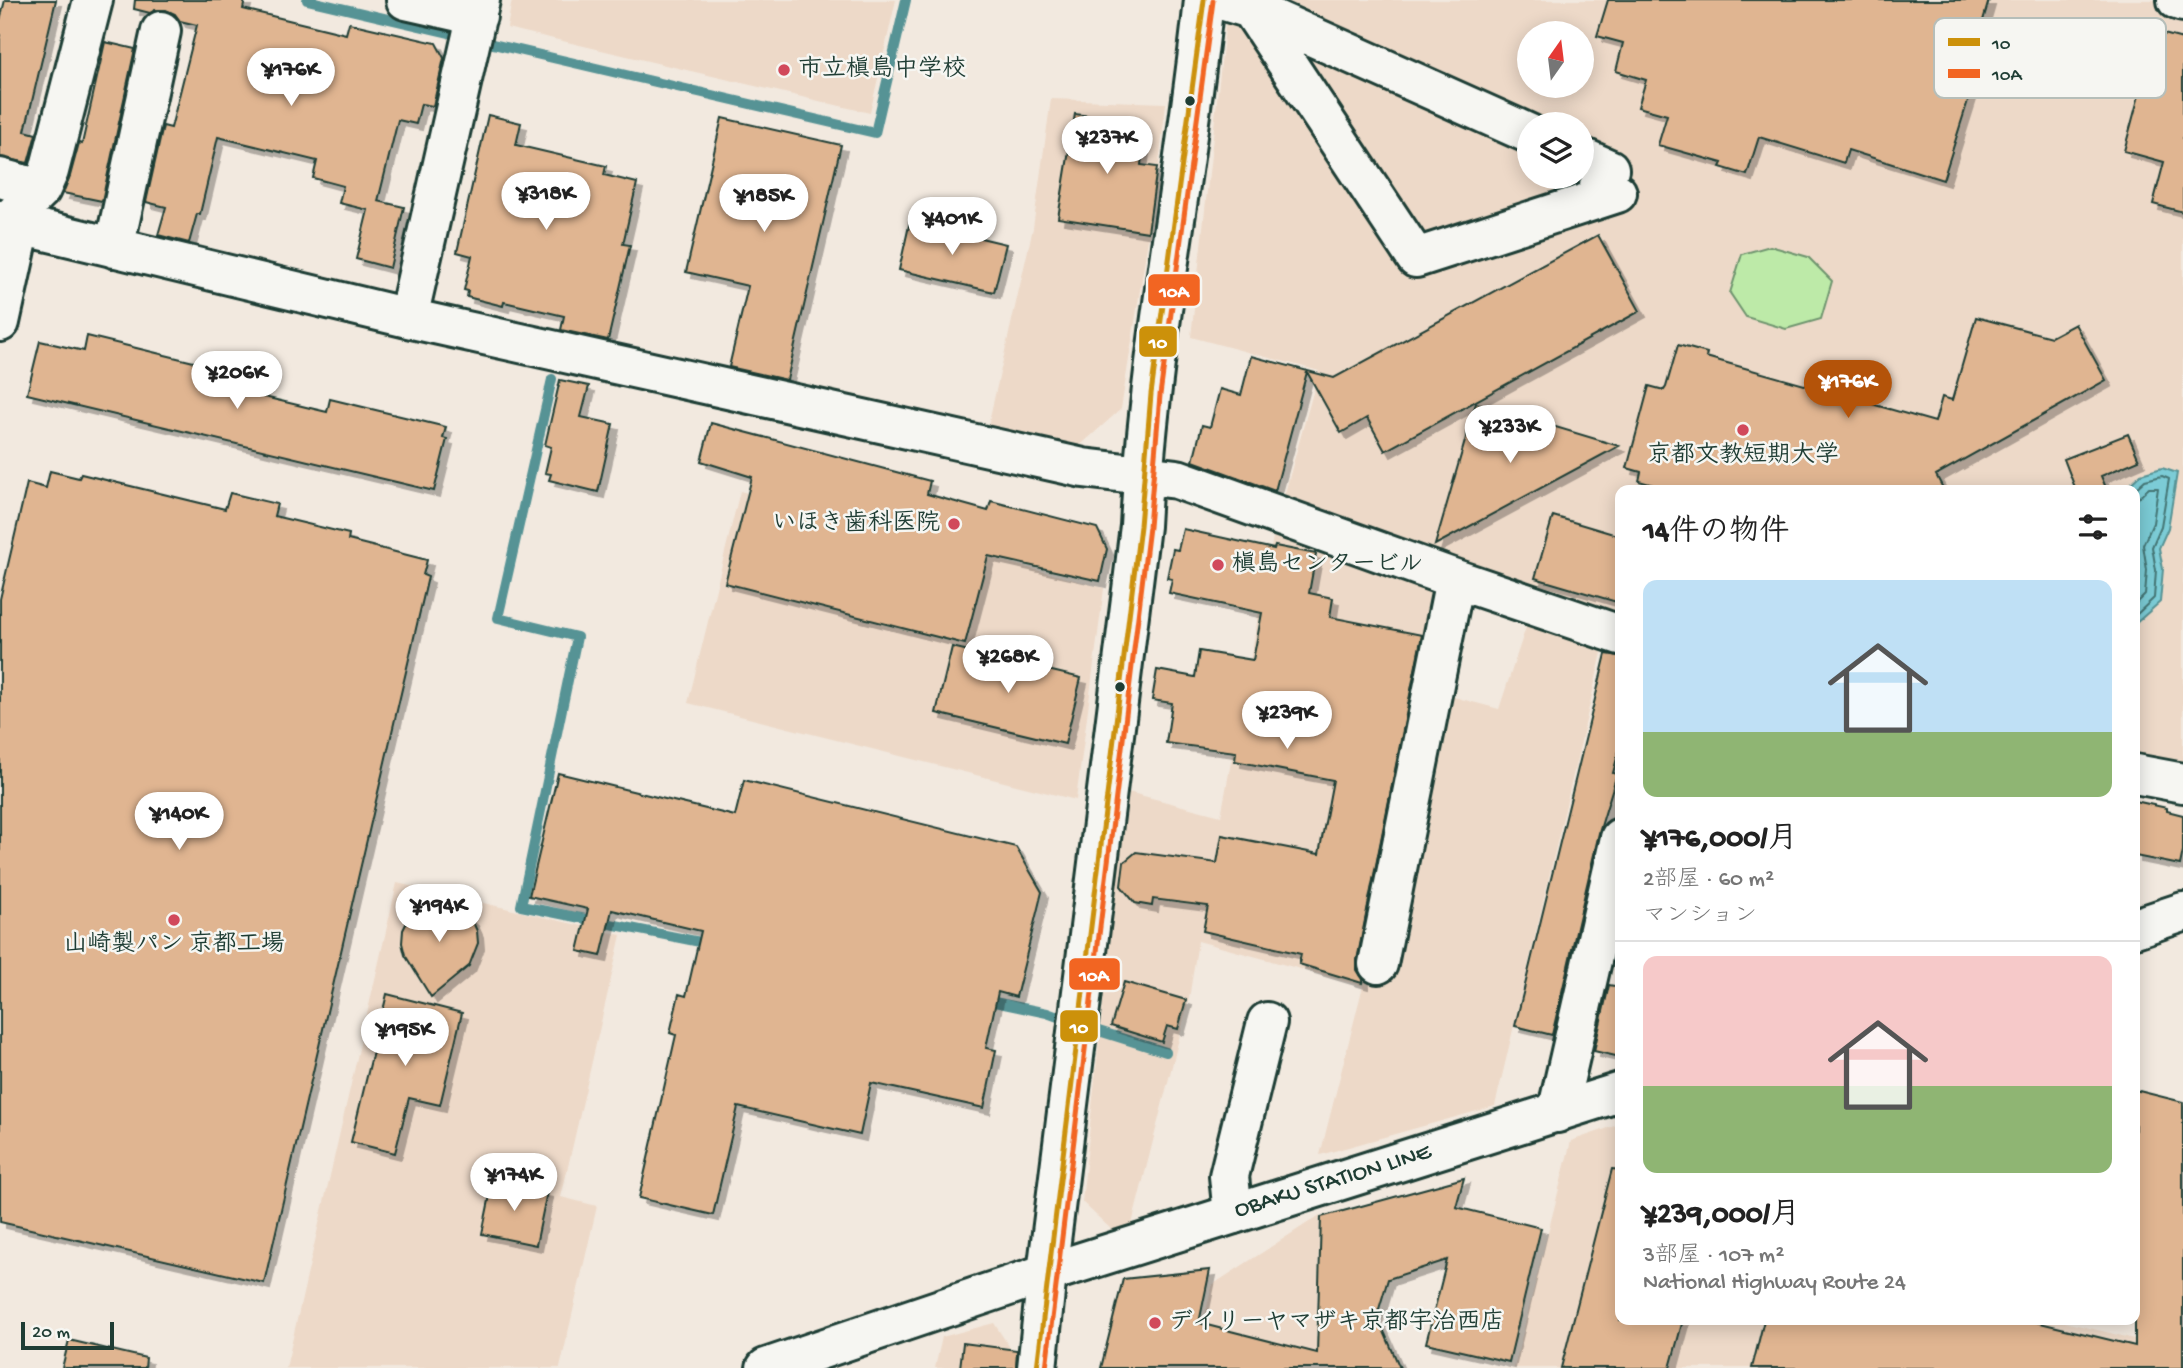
<!DOCTYPE html>
<html lang="ja">
<head>
<meta charset="utf-8">
<style>
	:root { --surface:#fff; --page:#f6f6f6; --text:#222; --muted:#767676; --line:#e0e0e0; --accent:#b45309 }
	body { margin:0; font-family:"Gochi Hand","Klee One",sans-serif; background:var(--page); color:var(--text); height:100vh; display:flex; flex-direction:column; font-size:26px; white-space:nowrap }
	* { box-sizing:border-box; margin:0 }
	p { font-size:23px; color:var(--muted) }
	.icon { flex:none; width:38px; height:38px; fill:none; stroke:currentColor; stroke-width:2; stroke-linecap:round; stroke-linejoin:round }
	.map { position:relative; flex:1; overflow:hidden }
	.drawer { position:absolute; left:1615px; top:485px; width:525px; height:840px; display:flex; flex-direction:column; background:var(--surface); border-radius:14px; box-shadow:0 4px 18px #0003 }
	.drawer>* { flex:none }
	.needle { width:46px; rotate:14deg }
	.tools { position:absolute; left:1517px; top:21px; display:grid; gap:14px }
	.tools a { display:grid; place-items:center; width:77px; height:77px; border-radius:50%; background:var(--surface); box-shadow:0 4px 18px #0003; font-size:35px }
	.scale { position:absolute; left:21px; bottom:18px; width:93px; box-sizing:border-box; padding-left:7px; border:4px solid #1f3d34; border-top:0; font-size:19px; line-height:24px; white-space:nowrap; color:#1f3d34; -webkit-text-stroke:5px #f6f6f2; paint-order:stroke }
	.price { position:absolute; translate:-50% -60px; padding:0 16px; border-radius:24px; background:#fff; color:#222; font-size:23px; line-height:46px; filter:drop-shadow(0 2px 4px #0008) }
	.price::after { content:''; position:absolute; left:50%; top:42px; width:21px; height:16px; margin-left:-10px; background:inherit; clip-path:polygon(0 0,100% 0,50% 100%) }
	.price.selected { background:var(--accent); color:#fff }
	ul { padding:0; list-style:none }
	li { display:grid; align-content:center; gap:14px; height:371px; padding:0 28px }
	li+li { border-top:2px solid var(--line) }
	li span { display:grid; place-items:center; height:217px; border-radius:14px; color:#555 }
	li>.icon { margin-inline-start:auto }
	span .icon { width:126px; height:126px; fill:#fffc; stroke-width:1 }
	li b { font-size:30px }
	h2 { display:flex; justify-content:space-between; align-items:center; height:84px; padding:0 28px; font-size:30px }
	.map>svg:first-child { display:block }
</style>
</head>
<body>
<div class="map">
<svg width="2183" height="1368" viewBox="0 0 2183 1368">
	<defs>
		<filter id="shadow"><feDropShadow dx="6" dy="6" stdDeviation="0" flood-color="#0004"/></filter>
	</defs>
	<rect width="100%" height="100%" fill="#f2e9df"/>
	<filter id="ink" filterUnits="userSpaceOnUse"><feTurbulence type="fractalNoise" baseFrequency=".0143" numOctaves="2"/><feDisplacementMap in="SourceGraphic" scale="14" xChannelSelector="R" yChannelSelector="G"/><feConvolveMatrix kernelMatrix="1 2 1 2 8 2 1 2 1" color-interpolation-filters="sRGB"/></filter>
	<g filter="url(#ink)">
		<path fill="#edd9c8" fill-rule="evenodd" d="M512,0H896L870,113L507,28Z
			M1228,0H2183V761L2135,753V490H1620V617L1283,500L1319,371L1191,337ZM1530,33H1582V86H1530ZM1530,124H1582V177H1530Z
			M1051,99L1166,103L1156,190L1121,409L1075,450L987,430L1033,228Z
			M740,491L1104,588L1076,800L688,703Z
			M1273,537L1441,593L1446,695L1499,709L1529,618L1605,640L1495,1106L1320,1155L1363,986L1198,941L1189,999L1132,1224L1112,1230L1082,1202L1107,965L1128,792L1221,816Z
			M397,883L621,935L561,1197L597,1206L560,1368H286Z
			M1620,1124V1320H2057L2183,1351V1368H1514L1571,1141Z
			M1320,1215L1316,1336L1342,1343L1336,1368H1193L1212,1285Z
			M994,1323L1014,1354L1012,1368H935L942,1337Z"/>
		<path fill="#bdeaa8" stroke="#6e946e" stroke-width="2" d="M1770,246L1808,257L1832,281L1821,319L1786,329L1746,317L1730,293L1742,254Z"/>
		<path fill="#7cccd6" stroke="#579395" stroke-width="2" d="M2162,468L2177,473L2168,528L2159,548L2163,569L2160,602L2135,624V490H2124L2141,474Z"/>
		<g fill="none" stroke-linecap="round" stroke-linejoin="round">
			<path stroke="#447675" stroke-width="2" d="M2134,490L2145,480L2162,476L2169,479L2161,526L2152,547L2156,570L2154,598L2135,616
				M2135,501L2149,488H2158L2153,523L2143,545L2147,570L2145,594L2135,604"/>
			<path stroke="#579395" stroke-width="10" d="M307,0L466,37
				M480,41L875,133L906,0
				M552,379L498,618L577,637L521,906L710,944
				M985,1000L1047,1013L1069,1021
				M1086,1027L1166,1052"/>
		</g>
		<path fill="#e0b591" stroke="#1f3d34" stroke-width="2" filter="url(#shadow)" d="M5,0H56L25,131L36,134L28,163L0,157V20Z
			M135,0H245L243,9L346,34L349,23L436,43L444,58L433,106L421,104L416,124L398,120L378,201L404,207L390,268L356,259L368,210L339,203L343,186L313,178L317,161L218,137L200,214H197L189,243L158,235L166,207L146,202L163,126L171,128L197,25L180,21L175,14L166,10H155L150,13L134,9Z
			M1608,0H1989L1963,89L1971,91L1943,180L1848,150L1844,163L1759,137L1747,175L1720,167L1722,163L1658,145L1667,115L1638,107L1646,80L1616,71L1623,43L1597,36Z
			M2156,32L2183,39V212L2153,204L2164,162L2124,151Z
			M105,42L135,49L102,201L63,193L70,176L79,143L82,144Z
			M1075,114L1118,120L1117,126L1145,130L1141,165L1157,167L1148,232L1058,218Z
			M488,115L521,123L516,145L606,166L604,175L637,183L623,244L630,245L608,340L561,330L564,316L504,302L503,306L467,297L468,291L464,290L472,256L457,252Z
			M722,118L841,145L787,380L729,367L748,286L686,272Z
			M910,221L1006,244L994,292L899,270Z
			M1598,235L1640,311L1385,451L1367,418L1341,433L1307,372L1275,491L1193,461L1202,425L1210,427L1220,389L1241,395L1251,356L1334,378Z
			M1976,317L2051,337L2075,324L2106,380L1936,475L1944,490H1671L1639,481L1641,472L1627,468L1649,386L1664,390L1666,387L1678,345L1707,353L1706,357L1935,422L1942,397L1952,400Z
			M87,336L247,375L243,392L327,412L330,399L446,427L443,438L447,439L434,491L27,394L40,341L84,351Z
			M560,380L589,386L581,417L613,424L598,492L549,480L551,474L545,473L551,447L545,445Z
			M1476,403L1619,446L1435,545Z
			M711,423L930,481L927,494L988,511L991,501L1097,528L1107,549L1100,581L988,556L965,644L725,583L752,477L701,461Z
			M2128,434L2139,460L2101,476L2107,490H2076L2064,459Z
			M50,471L79,478L81,474L225,509L230,493L277,504L274,516L349,534L348,540L427,560L423,575L428,577L264,1283L0,1222V599L27,483L46,488Z
			M1553,516L1620,536V603L1535,578Z
			M1183,529L1274,549L1275,546L1316,554L1309,593L1333,598L1330,617L1422,635L1357,960V970L1363,979L1362,983L1299,964L1301,954L1203,931L1208,906L1153,899L1152,906L1135,903L1121,886L1124,862L1136,852L1217,863L1222,835L1319,854L1333,780L1235,761L1236,752L1166,743L1172,703L1152,700L1157,670L1195,677L1199,651L1253,660L1262,613L1169,593L1172,579L1167,578L1173,549L1178,550Z
			M952,647L1081,678L1065,744L936,713Z
			M1606,654L1620,656V747L1613,773L1617,774L1599,833L1552,1035L1515,1026Z
			M558,773L735,816L744,780L1016,847L1042,892L1016,997L998,992L986,1048L996,1050L984,1108L871,1083L860,1135L738,1107L713,1215L639,1198L676,1035L670,1033L679,994L686,996L701,931L612,910L601,956L578,951L588,909L529,896Z
			M2135,801L2167,808V811L2183,815V851L2180,865L2135,856Z
			M441,902L454,904L472,920L477,931L478,943L469,966L431,997L405,955L402,943L403,930L409,918L418,909L429,904Z
			M1124,982L1186,1000L1178,1029L1167,1026L1162,1042L1111,1026Z
			M1609,985L1620,987V1057L1594,1051Z
			M387,994L462,1013L440,1105L409,1098L395,1153L351,1142Z
			M2135,1090L2183,1102V1368H1752L1764,1320H2028L2135,1346Z
			M1612,1169L1620,1170V1320H1683L1670,1368H1561Z
			M1464,1178L1456,1207L1541,1228L1509,1362L1426,1343L1447,1260L1388,1279L1376,1319L1379,1320L1400,1368H1101L1123,1279L1210,1270L1199,1323L1317,1353L1321,1217Z
			M493,1181L547,1192L536,1245L482,1234Z
			M69,1340L146,1358L145,1368H62Z
			M963,1343L1017,1350L1016,1368H960Z"/>
		<g fill="none" stroke-linecap="round" stroke-linejoin="round">
			<g stroke="#1f3d34" stroke-width="44">
				<path id="minor" d="M406,0L477,16
					M1221,0L1251,9L1416,258L1617,193L1599,186L1609,169L1582,157
					M2177,0L2183,2
					M1251,9L1530,134
					M0,178L41,189
					M0,220L408,318L1083,468L1177,479L1455,579L1620,635
					M7,222L41,189L49,171L93,0
					M114,248L161,31
					M408,318L480,0
					M0,322L21,226
					M2135,774L2183,783
					M1378,964L1455,579
					M1557,1113L1620,838
					M1233,1214L1229,1176L1267,1022
					M766,1368L1047,1273"/>
			</g>
			<g stroke="#1f3d34" stroke-width="44">
				<path id="major" d="M2135,928L2183,912
					M1047,1273L1620,1092"/>
			</g>
			<g stroke="#1f3d34" stroke-width="44">
				<path id="highway" d="M1037,1368L1047,1273L1140,526C1149,350 1186,176 1204,0"/>
			</g>
			<use href="#minor" stroke="#f6f6f2" stroke-width="38"/>
			<use href="#major" stroke="#f6f6f2" stroke-width="38"/>
			<use href="#highway" stroke="#f6f6f2" stroke-width="38"/>
			<g stroke="#f6f6f2" stroke-width="10">
				<path id="bus-1" d="M1037,1368L1140,526L1151,394L1204,0"/>
			</g>
			<g stroke="#f6f6f2" stroke-width="10">
				<path id="bus-2" d="M1046,1368L1149,527L1160,395L1213,1"/>
			</g>
			<use href="#bus-1" stroke="#cc910a" stroke-width="5"/>
			<use href="#bus-2" stroke="#f26522" stroke-width="5"/>
		</g>
	</g>
	<g fill="#d1495b" stroke="#f6f6f2" stroke-width="2.5">
		<circle cx="784" cy="70" r="7"/>
		<circle cx="1743" cy="430" r="7"/>
		<circle cx="954" cy="524" r="7"/>
		<circle cx="1218" cy="565" r="7"/>
		<circle cx="174" cy="920" r="7"/>
		<circle cx="1155" cy="1323" r="7"/>
	</g>
	<g fill="#1f3d34" stroke="#f6f6f2" stroke-width="2.5">
		<circle cx="1190" cy="101" r="6"/>
		<circle cx="1120" cy="687" r="6"/>
	</g>
	<g text-anchor="middle" dominant-baseline="central" stroke-width="5" stroke-linejoin="round" paint-order="stroke">
		<g font-size="24" font-weight="bold" fill="#1f3d34" stroke="#f6f6f2" text-anchor="start">
			<text x="798" y="70">市立槇島中学校</text>
			<text x="1743" y="456" text-anchor="middle">京都文教短期大学</text>
			<text x="940" y="524" text-anchor="end">いほき歯科医院</text>
			<text x="1232" y="565">槇島センタービル</text>
			<text x="174" y="945" text-anchor="middle">山崎製パン 京都工場</text>
			<text x="1169" y="1323">デイリーヤマザキ京都宇治西店</text>
		</g>
		<g font-size="24" fill="#1f3d34" stroke="#f6f6f2">
			<text transform="translate(1333 1182) rotate(-17)">OBAKU STATION LINE</text>
		</g>
	</g>
	<rect x="1934" y="18" width="232" height="80" rx="10" fill="#f6f6f2" stroke="#b6beb9" stroke-width="2"/>
	<rect x="1948" y="38" width="32" height="8" fill="#cc910a"/>
	<rect x="1948" y="69" width="32" height="9" fill="#f26522"/>
	<g font-size="19" fill="#1f3d34">
		<text x="1992" y="49">10</text>
		<text x="1992" y="80">10A</text>
	</g>
	<g stroke="#f6f6f2" stroke-width="2.5">
		<rect x="1147" y="273" width="54" height="34" rx="7" fill="#f26522"/>
		<rect x="1138" y="325" width="40" height="33" rx="7" fill="#cc910a"/>
		<rect x="1068" y="957" width="53" height="34" rx="7" fill="#f26522"/>
		<rect x="1059" y="1009" width="40" height="34" rx="7" fill="#cc910a"/>
	</g>
	<g font-size="19" text-anchor="middle" font-weight="bold" fill="#fff">
		<text x="1174" y="297">10A</text>
		<text x="1158" y="348">10</text>
		<text x="1094" y="981">10A</text>
		<text x="1079" y="1033">10</text>
	</g>
</svg>
<div class="tools">
<a><svg class="needle" viewBox="-14 -14 28 28"><path d="M0-13l5 13h-10z" fill="#e53935"/><path d="M0 13l5-13h-10z" fill="#767676"/></svg></a>
<a><svg class="icon" aria-label="layers" viewBox="0 0 24 24"><path d="M12 4l9 5-9 5-9-5zM3 14l9 5 9-5"/></svg></a>
</div>
<div class="scale">20 m</div>
<b class="price" style="left:291px;top:108px">¥176K</b>
<b class="price" style="left:1107px;top:176px">¥237K</b>
<b class="price" style="left:546px;top:232px">¥318K</b>
<b class="price" style="left:764px;top:234px">¥185K</b>
<b class="price" style="left:952px;top:257px">¥401K</b>
<b class="price" style="left:237px;top:411px">¥206K</b>
<b class="price selected" style="left:1848px;top:420px">¥176K</b>
<b class="price" style="left:1510px;top:465px">¥233K</b>
<b class="price" style="left:1008px;top:695px">¥268K</b>
<b class="price" style="left:1287px;top:751px">¥239K</b>
<b class="price" style="left:179px;top:852px">¥140K</b>
<b class="price" style="left:439px;top:944px">¥194K</b>
<b class="price" style="left:405px;top:1068px">¥195K</b>
<b class="price" style="left:514px;top:1213px">¥174K</b>
<section class="drawer">
<h2>14件の物件<svg class="icon" aria-label="filters" viewBox="0 0 24 24"><path d="M4 7h16M4 17h16"/><circle cx="9" cy="7" r="2"/><circle cx="15" cy="17" r="2"/></svg></h2>
<ul>
<li><span style="background:linear-gradient(#bfe0f5 70%,#8fb573 0)"><svg class="icon" aria-label="home" viewBox="0 0 24 24"><path d="M3 11l9-7 9 7M6 9v11h12V9"/></svg></span><div><b>¥176,000/月</b><p>2部屋 · 60 m²</p><p>マンション</p></div></li>
<li><span style="background:linear-gradient(#f6c9c9 60%,#8fb573 0)"><svg class="icon" aria-label="home" viewBox="0 0 24 24"><path d="M3 11l9-7 9 7M6 9v11h12V9"/></svg></span><div><b>¥239,000/月</b><p>3部屋 · 107 m²</p><p>National Highway Route 24</p></div></li>
</ul>
</section>
</div>
</body>
</html>
